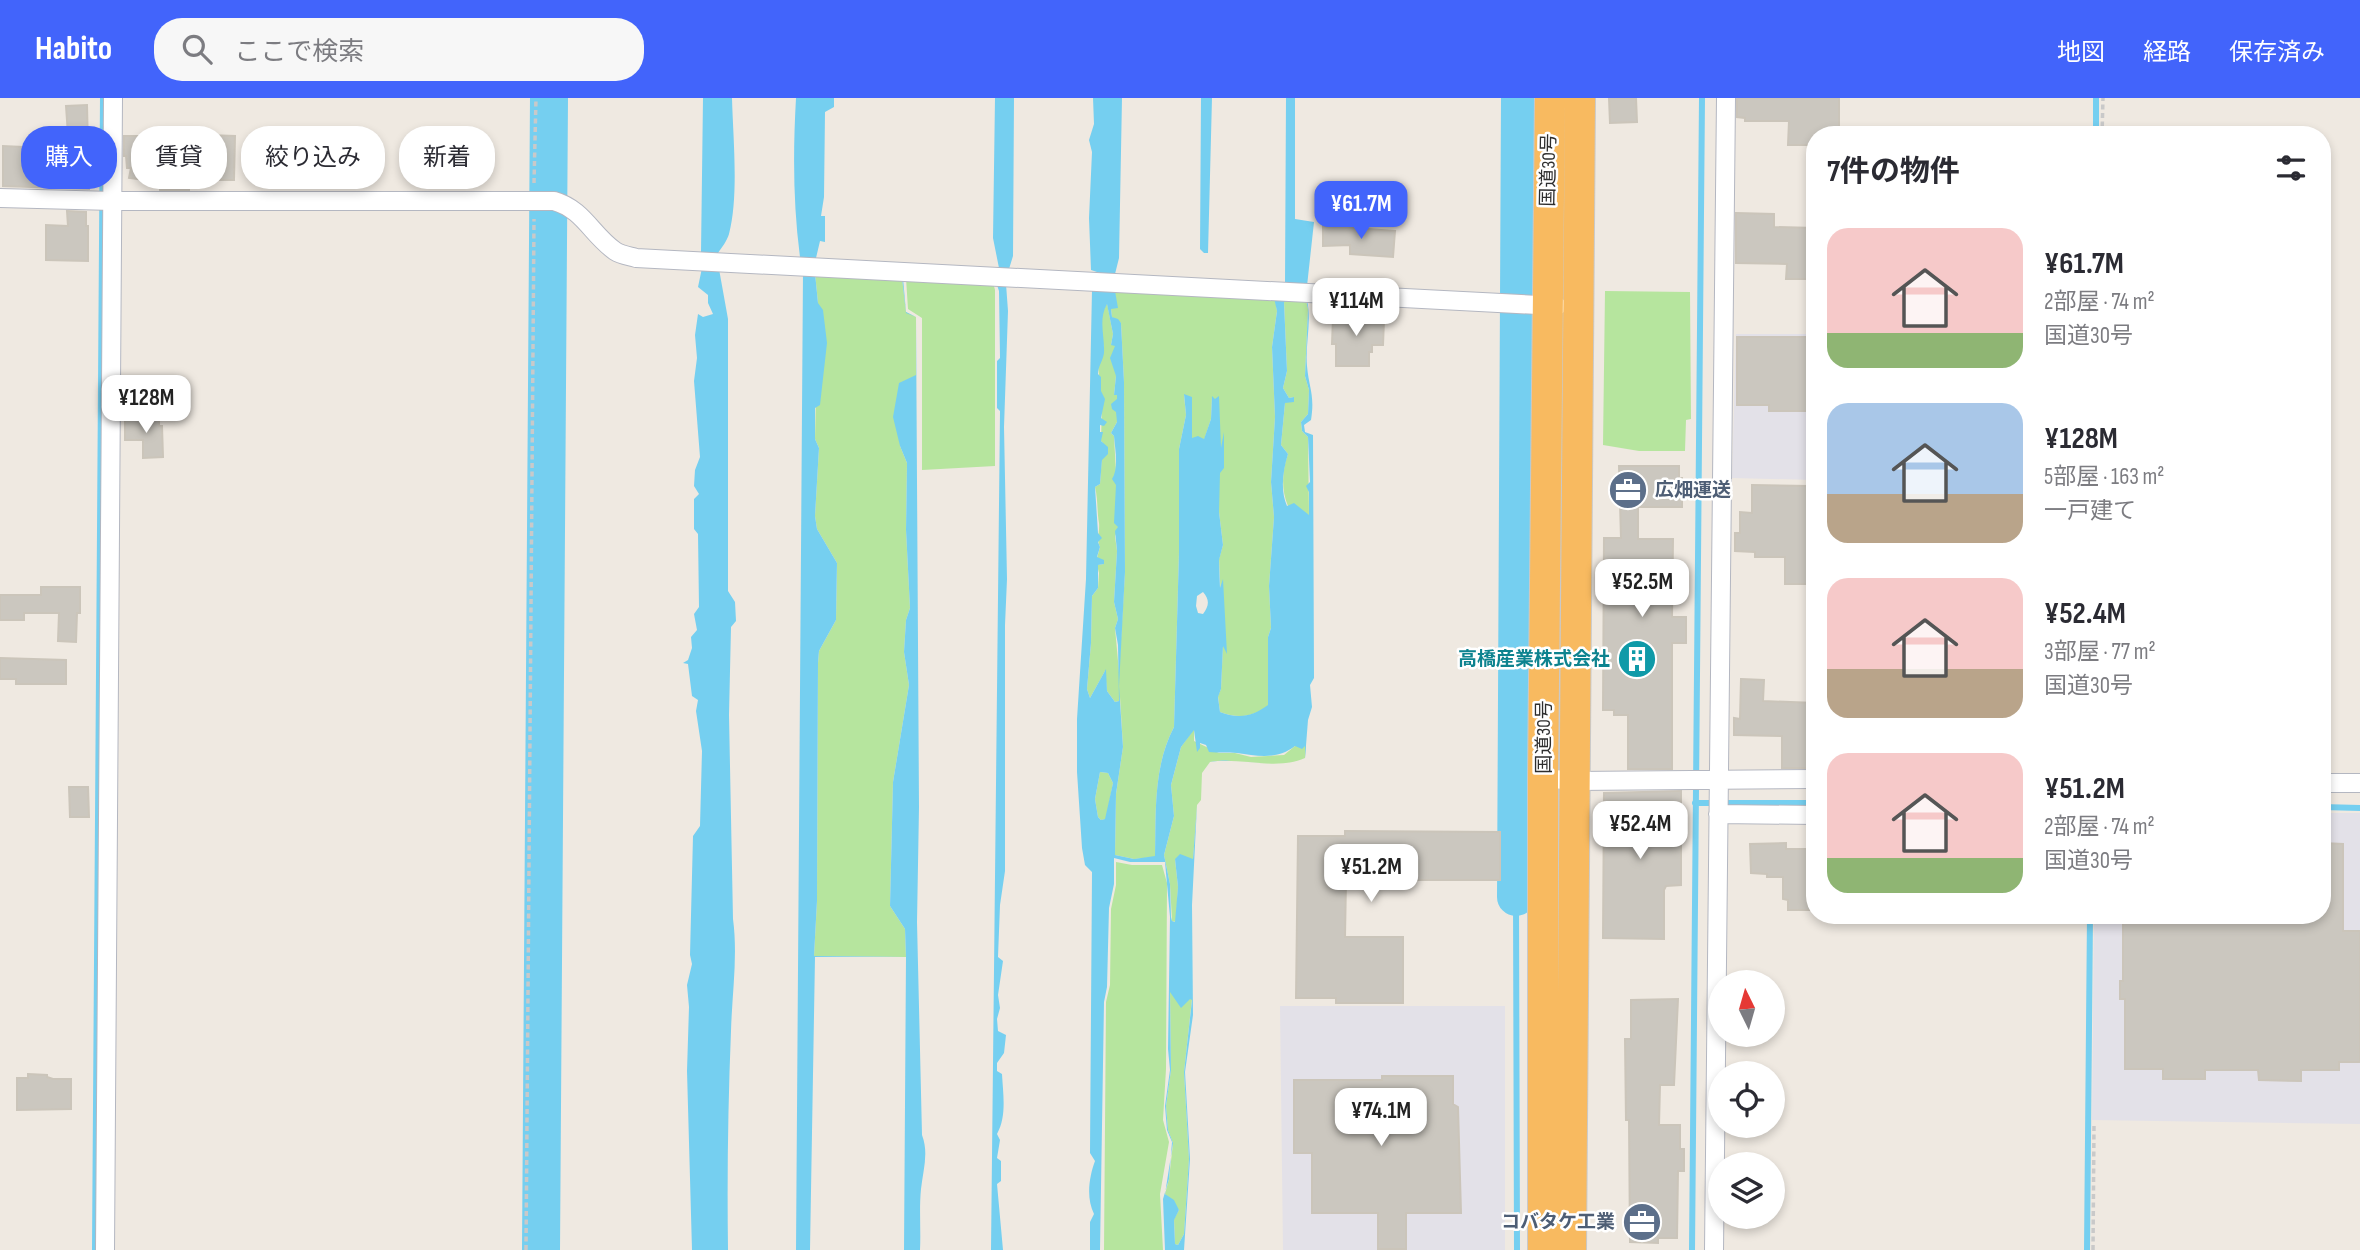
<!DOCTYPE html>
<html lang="ja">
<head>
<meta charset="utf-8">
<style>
	:root { --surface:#fff; --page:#f7f7f7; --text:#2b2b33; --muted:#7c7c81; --accent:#4264fb }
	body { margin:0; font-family:"Sofia Sans Condensed","Noto Sans JP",sans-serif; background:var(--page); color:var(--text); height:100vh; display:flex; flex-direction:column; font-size:26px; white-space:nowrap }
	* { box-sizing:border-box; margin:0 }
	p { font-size:23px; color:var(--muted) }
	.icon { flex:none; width:38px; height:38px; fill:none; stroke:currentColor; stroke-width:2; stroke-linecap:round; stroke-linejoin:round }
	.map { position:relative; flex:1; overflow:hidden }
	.sheet { position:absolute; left:1806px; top:28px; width:525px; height:798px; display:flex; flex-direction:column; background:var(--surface); border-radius:28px; box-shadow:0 4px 10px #0003 }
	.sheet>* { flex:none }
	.top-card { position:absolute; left:21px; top:28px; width:665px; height:63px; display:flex; gap:14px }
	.needle { width:46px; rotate:355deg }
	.controls { position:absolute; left:1708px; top:872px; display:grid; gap:14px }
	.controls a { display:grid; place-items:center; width:77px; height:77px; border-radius:50%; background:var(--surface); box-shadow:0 4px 10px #0003; font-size:35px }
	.price { position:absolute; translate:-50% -60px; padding:0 16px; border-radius:14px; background:#fff; color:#222; font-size:23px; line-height:46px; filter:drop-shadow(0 2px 4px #0008) }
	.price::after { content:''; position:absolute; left:50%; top:42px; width:21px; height:16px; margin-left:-10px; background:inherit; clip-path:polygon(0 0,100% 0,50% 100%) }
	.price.active { background:var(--accent); color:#fff }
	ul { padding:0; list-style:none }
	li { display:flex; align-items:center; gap:21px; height:175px; padding:0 21px }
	li span { display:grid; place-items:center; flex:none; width:196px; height:140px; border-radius:21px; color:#555 }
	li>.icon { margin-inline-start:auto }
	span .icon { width:84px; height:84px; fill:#fffc; stroke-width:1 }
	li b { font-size:30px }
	h2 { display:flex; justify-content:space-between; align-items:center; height:84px; padding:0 21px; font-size:30px }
	.tag { padding:0 24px; border-radius:28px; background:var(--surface); box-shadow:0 4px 10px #0003; font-size:24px; line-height:63px }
	.tag.active { background:var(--accent); color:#fff }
	header { display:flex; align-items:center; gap:42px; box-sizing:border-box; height:98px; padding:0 35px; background:var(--accent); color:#fff }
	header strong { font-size:33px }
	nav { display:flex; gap:38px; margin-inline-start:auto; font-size:24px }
	.search { width:490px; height:63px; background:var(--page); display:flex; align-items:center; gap:18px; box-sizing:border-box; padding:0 24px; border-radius:28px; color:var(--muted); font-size:26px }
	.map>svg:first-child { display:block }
</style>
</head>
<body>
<header>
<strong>Habito</strong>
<div class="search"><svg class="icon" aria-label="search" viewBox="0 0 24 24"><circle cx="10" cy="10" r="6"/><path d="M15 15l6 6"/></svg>ここで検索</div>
<nav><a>地図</a><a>経路</a><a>保存済み</a></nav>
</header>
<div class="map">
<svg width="2360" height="1152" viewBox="0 0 2360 1152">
	<rect width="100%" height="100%" fill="#efe9e1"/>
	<path fill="#e3e1e8" d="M1736,236H1815V382L1732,380Z
		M2322,715H2360V1026L2092,1022L2094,817H2322Z
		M1280,908H1505V1152H1283Z"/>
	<path fill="#b6e59e" d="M815,175L902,180L906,214L916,219V278L899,286L900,348L907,365L906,432L910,510L906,522L904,554L909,587L893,684L890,808L905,831L906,859L814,858L817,803L818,565L819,553L836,522L837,465L817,431L815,418L819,350L815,341L818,205Z
		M906,180L993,184L995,192V368L922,372V220L908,211Z
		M1115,193L1275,200L1277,213L1272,249L1275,319L1271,384L1274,419L1269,488L1271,530L1268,539V608C1252,619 1238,621 1220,614L1218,598L1221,591L1223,546L1219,461L1223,447L1219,414V299L1215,302L1212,299L1211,321L1204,342L1192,340V300L1184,297L1186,317L1179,351V454L1174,629C1153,669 1156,715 1155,759L1134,761L1115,757L1116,696L1123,649L1120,599L1119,603L1115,604L1107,593L1105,573L1090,600L1087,591L1091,545L1092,498L1098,490L1099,475L1097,467L1104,466L1097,460L1100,449C1096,440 1100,434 1099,425C1097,414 1098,401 1095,389L1100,386L1103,345L1101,343L1102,305L1098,268L1104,248L1101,242V217L1107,205L1113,236L1111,247H1115L1116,278L1114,297H1118L1117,324L1111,335L1114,338L1119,429L1115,438L1117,453L1114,504L1118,521L1115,530L1119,574L1125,474L1124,284L1121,225L1112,219L1111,211Z
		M1605,193L1690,194L1691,321L1686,322L1685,353H1639L1603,347Z
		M1299,199L1306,202L1308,211L1305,278L1309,292L1308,316L1301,324L1302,333L1308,339L1309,418L1288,408C1281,392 1282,372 1288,356L1281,347L1285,305L1294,299L1289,300L1283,290L1287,273L1284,203Z
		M1194,631V643L1219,655H1235L1251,659L1284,657L1295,648L1306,647L1305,660C1276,673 1240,659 1210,664L1202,675L1201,702L1197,707L1193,762L1175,761L1178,789L1176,824L1172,823L1170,786L1164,757L1174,718L1171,687L1181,649Z
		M1100,674L1108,675L1113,685L1106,721L1101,722L1098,719L1095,701Z
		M1116,764L1132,767H1162L1167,785L1166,971L1163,1022L1169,1044L1160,1096L1163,1152H1104L1106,904L1110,887L1111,811L1116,787Z
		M1170,893L1192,901L1184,974L1189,1061L1184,1136L1178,1147L1175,1146L1174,1121L1179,1112L1165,1096L1169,1081L1173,1045L1168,1032L1166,1008L1171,972Z"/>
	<path fill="#75cff0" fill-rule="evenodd" d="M703,0H732C733,40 739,98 729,136C727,143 722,149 718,155L701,154Z
		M796,0H834V9L825,14L824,99L821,118H825V144L820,143L816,160L800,159C793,106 793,54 796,0Z
		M995,0H1014L1013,158L1009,171L999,170L993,140Z
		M1093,0H1122L1119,160L1115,176L1100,175L1091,172L1089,120L1092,54L1089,42L1094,26Z
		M1201,0H1212L1208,155H1204L1200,151Z
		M1286,0H1295V121L1314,124L1307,188L1285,186Z
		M702,170L719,171L728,221V493L735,504L736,523L731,529L729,617L733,821C738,858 732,896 731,933C728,1006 727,1079 728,1152H692L687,973L689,909L687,887L692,866L690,857L693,738L700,728L702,653L696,613L698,602L692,598L688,566L683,565L688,562L692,550L691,539L697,532L694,516L699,509L698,436L694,431V401L699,396L694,388L695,372L700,359L694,283L697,260L695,237L698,216L703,219L713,216L708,205V197L698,189Z
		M803,174L903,180L906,214L916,219L919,709L917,824L922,1037C929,1055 923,1073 921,1091C919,1111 921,1132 920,1152H904L906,859H815L810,1152H796ZM815,175L902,180L906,215L916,219V277L899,285L893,319L900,348L907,365L906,432L910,510L906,522L904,554L909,587L893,684L890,808L905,831L906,859L814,858L817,803L818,565L819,553L836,522L837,465L817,431L815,418L819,350L815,341V310L820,307L827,245L823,212L818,205Z
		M1006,186L1008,213L1004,329L1007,481L1005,527V773L1000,807L998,859L1003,863L998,897L1000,910L997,921L998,933L1006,937L1004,955L997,965V973L1002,976C1003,996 1007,1018 997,1036L1000,1042L997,1060L1001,1063V1083L997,1086L1003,1152H991L1000,313L997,310V263L1000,260L999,193L997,187Z
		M1092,192L1283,201L1299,199L1307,202C1312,224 1305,246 1307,268C1309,290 1315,297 1311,322L1304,327L1305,334L1313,337L1314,580L1310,587L1312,609L1308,622L1305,660C1276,673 1241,659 1210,664L1202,675L1201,702L1197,707L1192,807L1193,917L1185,974L1190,1061L1184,1152H1165L1163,1101L1169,1081L1172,1044L1167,1032L1165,1008L1170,972L1168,951L1170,819L1165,764H1130L1114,760V786L1109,810L1107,889L1104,904L1100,1152H1090V1124L1094,1116C1086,1100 1089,1079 1095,1063L1090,1055L1092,774L1085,767L1082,750L1077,674V621L1086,481ZM1115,193L1274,200L1277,213L1272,249L1275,319L1271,384L1274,419L1269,488L1271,530L1268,539V607C1252,619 1238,621 1220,614L1218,599L1221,591L1223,548L1227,556L1223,481L1220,490L1219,462L1223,447L1219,414L1220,375L1224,370V334L1221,350L1219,298L1215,301L1212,298L1211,321L1204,341L1198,338L1192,340V299L1184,296L1186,317L1179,351V454L1174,629C1153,669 1156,715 1155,758L1134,761L1115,757L1116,696L1123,649L1119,588L1125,474L1124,284L1121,225L1118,221L1112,219L1111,211L1118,210ZM1299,199L1306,202L1308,211L1305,278L1309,292L1308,316L1301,324L1302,333L1308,339L1310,384L1306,388L1309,394V417L1294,405L1287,408C1280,392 1283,372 1288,356L1281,347L1285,305L1294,304V299L1289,300L1283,290L1287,273L1284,204ZM1107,206L1113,236L1111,247L1115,248L1110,260L1116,278L1114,297H1117V301L1111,306L1112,311L1116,314L1117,324L1111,335L1114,338C1115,351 1119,370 1112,381L1116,387L1114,425L1118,429L1115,433L1117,453L1114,504L1118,521L1115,530L1118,547L1119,603L1115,604L1107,593L1106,571L1090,600L1087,591L1091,545L1092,498L1098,490V467L1104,466V462L1097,459L1100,449L1098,444L1102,440L1098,435L1095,389L1100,386L1102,362L1108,356V349L1101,343L1103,334H1100V327L1104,328L1107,324L1101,320L1105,301L1101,293V279L1098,276C1098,268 1103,263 1104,255C1105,238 1098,222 1107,206ZM1203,494C1210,502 1209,508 1203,516L1198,515L1196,508L1197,498ZM1194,632L1197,654L1200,650V645L1206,647L1209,654C1218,655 1228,654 1237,655C1258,658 1277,662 1295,648L1302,651L1305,648V660C1276,673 1240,659 1210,664L1202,675L1201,702L1197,707L1193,761L1180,756L1175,761L1178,789L1175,824L1172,823L1171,819L1170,786L1164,757L1174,718L1171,687L1181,649ZM1100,674L1108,675L1113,685L1105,721L1101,722L1098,719L1095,701ZM1170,894L1181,910L1190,901L1192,902L1184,974L1189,1061L1184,1136L1178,1147L1175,1146L1174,1122L1179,1112L1174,1102L1165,1096L1173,1045L1168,1032L1166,1008L1171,972Z"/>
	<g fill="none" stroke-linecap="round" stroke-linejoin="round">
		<path stroke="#75cff0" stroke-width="6" d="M2096,37V0
			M1695,705H1815
			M2322,709L2360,710
			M1516,799L1517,1152
			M95,1152L103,0
			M1692,1152L1702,0
			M2087,1152L2090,817"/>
		<path stroke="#75cff0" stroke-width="38" d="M1516,799L1520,0
			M541,1152L549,0"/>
	</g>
	<path fill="#cbc7bf" stroke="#cbc5ba" stroke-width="2" d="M1609,0H1636L1637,24L1610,25Z
		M1737,0H1839V31H1825V37H1815V47H1788L1789,23H1745V20L1737,19Z
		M87,7L89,91L3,88V48L69,51L66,8Z
		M207,37L235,38L234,82H189V92H160V84L129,80L131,70H127L126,58H124V38H166V42H171V50H207Z
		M67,113L86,114V128H88V163L46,162V127L68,128Z
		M1736,115L1774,116V129L1815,130V178H1810V181H1786L1787,166L1736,165Z
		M1323,128L1395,133L1393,159L1350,156V147L1323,148Z
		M1347,214L1372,215L1371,221L1384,222L1383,247H1372V254H1369V268H1336V246H1332L1333,220L1347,221Z
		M1737,239H1815V313H1769V307H1737Z
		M125,319H159V328H162L163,359L143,360V342H125Z
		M1619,368H1679V380H1682V409H1638V441H1673L1672,519H1686V545H1672V671H1628V617H1614V612H1603L1604,440H1621Z
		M1752,387L1808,388L1809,486H1785V459H1755V454L1735,453V435H1740V414L1752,415Z
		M41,489H80V515H77L76,544L58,543L59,515H24V522H0V497H41Z
		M0,560L66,562V586H16V581H0Z
		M1741,581L1764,582L1763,603L1815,605V670H1782V638L1734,637V620L1740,621Z
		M69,689H88L89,719H70Z
		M1681,693V787L1666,788L1664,792V841L1603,840L1604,695Z
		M1345,733L1500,734V782H1346L1345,839H1403V905H1336V900H1296L1298,738H1345Z
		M1786,745V751H1811L1812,812H1788V802L1783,801V779H1767V776L1751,775L1750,746Z
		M2322,745L2343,746V833H2360V964H2339V972H2301V983L2259,982L2258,972H2205V981H2163V971H2125V901H2120V883H2123V817H2322Z
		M1678,901L1674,987H1660L1659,1027H1680V1051H1684V1073H1678L1677,1140H1658V1145L1630,1144L1629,1022H1626L1625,941H1631V902Z
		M28,976L47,977V979L53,981H71V1011L17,1012V980H28Z
		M1382,978H1453V1006L1458,1009L1461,1115H1406V1151H1378V1115H1312V1055H1294V982H1382Z"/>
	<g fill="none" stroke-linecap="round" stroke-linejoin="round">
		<g stroke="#b4b7c1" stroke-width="20">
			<path id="minor" d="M0,100L113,103H554C583,111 592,137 615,153C621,157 629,158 636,160L1557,208
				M1543,680L1575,683L1815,681
				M2322,685H2360
				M1718,716L1815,717
				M105,1152L113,0
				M1714,1152L1726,0"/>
		</g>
		<g stroke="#c9c9c9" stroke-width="32">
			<path id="trunk" d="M1543,1152V680L1550,0
				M1571,1152L1580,0"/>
		</g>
		<path stroke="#c9c9c9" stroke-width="3.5" stroke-dasharray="5 3.5" stroke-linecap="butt" d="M2102,37L2103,0
			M534,85L536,0
			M526,1152L534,121
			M2093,1152L2094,1027"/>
		<use href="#minor" stroke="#fff" stroke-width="18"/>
		<use href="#trunk" stroke="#f8ba60" stroke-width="30"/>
	</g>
	<defs>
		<g id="office-disc" transform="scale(2.0125)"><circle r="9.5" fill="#5c6f8a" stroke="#fff"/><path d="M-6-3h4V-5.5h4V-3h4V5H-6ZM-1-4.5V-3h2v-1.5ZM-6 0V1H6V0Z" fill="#fff"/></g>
		<g id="building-disc" transform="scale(2.0125)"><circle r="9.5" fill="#0f9aa8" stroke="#fff"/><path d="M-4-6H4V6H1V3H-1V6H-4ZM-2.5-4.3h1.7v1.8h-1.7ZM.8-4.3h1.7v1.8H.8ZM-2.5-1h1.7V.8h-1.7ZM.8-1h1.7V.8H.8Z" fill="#fff"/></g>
	</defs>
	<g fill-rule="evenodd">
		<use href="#office-disc" x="1628" y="392"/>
		<use href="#building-disc" x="1637" y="561"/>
		<use href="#office-disc" x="1642" y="1124"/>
	</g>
	<g text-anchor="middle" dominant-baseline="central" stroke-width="5" stroke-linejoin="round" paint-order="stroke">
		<g font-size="19" fill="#2e2e2e" stroke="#fff">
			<text transform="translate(1549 72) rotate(-89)">国道30号</text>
			<text transform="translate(1544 639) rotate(-90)">国道30号</text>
		</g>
		<g font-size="19" font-weight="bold" fill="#4e5e75" stroke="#fff" text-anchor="start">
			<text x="1655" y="392">広畑運送</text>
			<text x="1615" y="1124" text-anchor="end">コバタケ工業</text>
		</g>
		<g font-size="19" font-weight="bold" fill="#0d838f" stroke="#fff" text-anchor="end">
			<text x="1610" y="561">高橋産業株式会社</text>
		</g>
	</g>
</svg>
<div class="controls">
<a><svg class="needle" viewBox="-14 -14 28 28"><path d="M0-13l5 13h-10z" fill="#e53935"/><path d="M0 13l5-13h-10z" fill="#7c7c81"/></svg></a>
<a><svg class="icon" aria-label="locate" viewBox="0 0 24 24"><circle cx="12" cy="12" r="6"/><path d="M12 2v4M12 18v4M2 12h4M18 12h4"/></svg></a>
<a><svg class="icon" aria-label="layers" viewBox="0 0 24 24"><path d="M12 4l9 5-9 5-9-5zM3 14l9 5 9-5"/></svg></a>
</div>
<b class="price active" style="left:1361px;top:143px">¥61.7M</b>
<b class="price" style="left:1356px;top:240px">¥114M</b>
<b class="price" style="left:146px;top:337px">¥128M</b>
<b class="price" style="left:1642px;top:521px">¥52.5M</b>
<b class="price" style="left:1640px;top:763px">¥52.4M</b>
<b class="price" style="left:1371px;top:806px">¥51.2M</b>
<b class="price" style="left:1381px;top:1050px">¥74.1M</b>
<div class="top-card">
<a class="tag active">購入</a>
<a class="tag">賃貸</a>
<a class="tag">絞り込み</a>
<a class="tag">新着</a>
</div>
<section class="sheet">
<h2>7件の物件<svg class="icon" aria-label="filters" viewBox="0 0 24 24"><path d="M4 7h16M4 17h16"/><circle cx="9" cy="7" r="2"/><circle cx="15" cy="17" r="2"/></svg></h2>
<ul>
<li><span style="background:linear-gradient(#f6c9c9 75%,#8fb573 0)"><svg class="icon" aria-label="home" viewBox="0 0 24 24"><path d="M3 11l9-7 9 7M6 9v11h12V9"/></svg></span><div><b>¥61.7M</b><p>2部屋 · 74 m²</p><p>国道30号</p></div></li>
<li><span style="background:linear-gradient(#a9c7e8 65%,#b9a48a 0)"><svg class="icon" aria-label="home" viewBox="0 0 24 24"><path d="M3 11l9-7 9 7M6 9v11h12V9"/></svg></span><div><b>¥128M</b><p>5部屋 · 163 m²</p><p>一戸建て</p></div></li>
<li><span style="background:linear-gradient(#f6c9c9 65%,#b9a48a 0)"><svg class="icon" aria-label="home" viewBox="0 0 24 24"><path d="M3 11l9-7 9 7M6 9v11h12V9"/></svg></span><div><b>¥52.4M</b><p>3部屋 · 77 m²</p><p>国道30号</p></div></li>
<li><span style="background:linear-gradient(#f6c9c9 75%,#8fb573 0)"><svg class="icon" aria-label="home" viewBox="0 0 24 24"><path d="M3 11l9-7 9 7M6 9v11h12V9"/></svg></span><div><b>¥51.2M</b><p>2部屋 · 74 m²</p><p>国道30号</p></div></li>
</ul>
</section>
</div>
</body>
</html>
